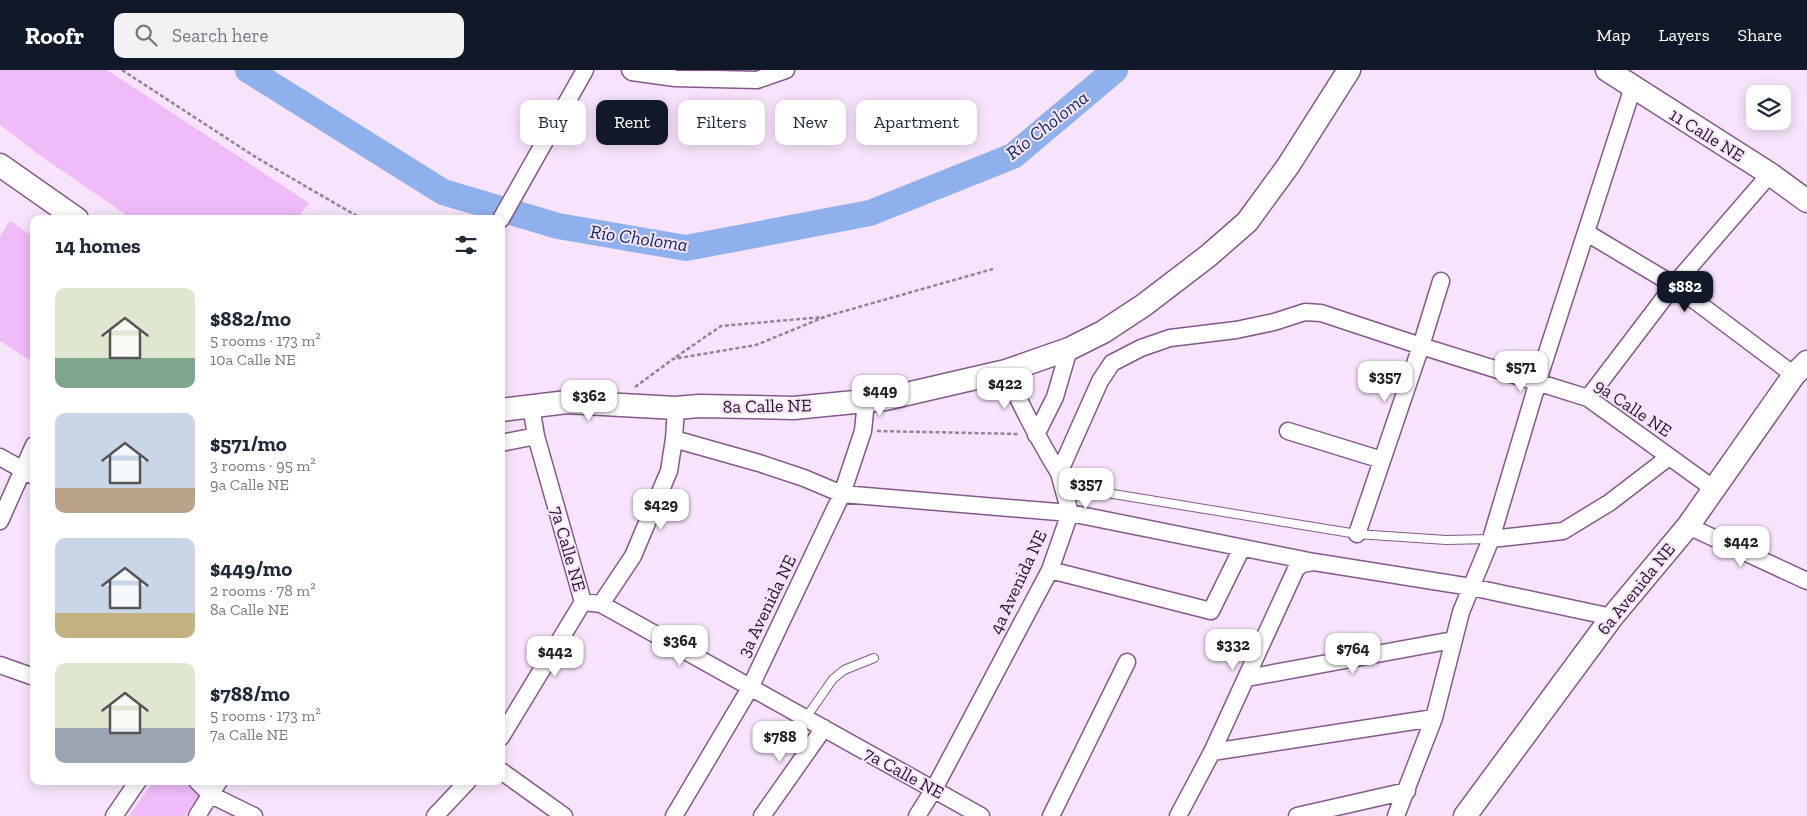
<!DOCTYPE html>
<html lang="en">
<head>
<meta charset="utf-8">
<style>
	:root { --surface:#fff; --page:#f2f2f3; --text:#1f2937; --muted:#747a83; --accent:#111827 }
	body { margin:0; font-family:"Zilla Slab",serif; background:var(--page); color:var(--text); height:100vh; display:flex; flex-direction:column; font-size:19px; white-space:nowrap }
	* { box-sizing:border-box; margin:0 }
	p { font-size:16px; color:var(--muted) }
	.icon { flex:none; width:28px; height:28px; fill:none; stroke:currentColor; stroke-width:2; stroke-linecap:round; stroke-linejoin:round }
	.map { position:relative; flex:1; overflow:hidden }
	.details { position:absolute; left:30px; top:145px; width:475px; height:570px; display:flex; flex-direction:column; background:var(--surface); border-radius:10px; box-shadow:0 2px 12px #0003 }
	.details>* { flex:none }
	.guide { position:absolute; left:520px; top:30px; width:475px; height:45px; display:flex; gap:10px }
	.fabs { position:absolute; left:1746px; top:15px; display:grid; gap:10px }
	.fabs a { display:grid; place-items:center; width:45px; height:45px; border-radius:10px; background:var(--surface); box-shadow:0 2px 12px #0003; font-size:25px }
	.price { position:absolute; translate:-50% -42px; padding:0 11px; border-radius:10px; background:#fff; color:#222; font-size:16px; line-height:32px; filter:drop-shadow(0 1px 2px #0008) }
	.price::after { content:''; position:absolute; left:50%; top:30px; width:15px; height:11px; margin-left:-8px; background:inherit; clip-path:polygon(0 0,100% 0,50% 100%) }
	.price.selected { background:var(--accent); color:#fff }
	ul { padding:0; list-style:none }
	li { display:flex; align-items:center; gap:15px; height:125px; padding:0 25px }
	li span { display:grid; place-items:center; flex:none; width:140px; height:100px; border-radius:10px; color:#555 }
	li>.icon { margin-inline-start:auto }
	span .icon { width:60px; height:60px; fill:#fffc; stroke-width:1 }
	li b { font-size:21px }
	h2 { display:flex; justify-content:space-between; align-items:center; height:60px; padding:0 25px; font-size:21px }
	.tag { padding:0 18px; border-radius:10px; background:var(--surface); box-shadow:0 2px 12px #0003; font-size:18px; line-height:45px }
	.tag.selected { background:var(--accent); color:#fff }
	header { display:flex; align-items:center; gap:30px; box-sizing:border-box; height:70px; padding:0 25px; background:var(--accent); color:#fff }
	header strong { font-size:24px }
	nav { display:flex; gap:28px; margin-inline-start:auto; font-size:18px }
	.search { width:350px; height:45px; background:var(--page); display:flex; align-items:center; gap:12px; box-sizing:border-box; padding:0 18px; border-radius:10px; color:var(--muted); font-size:19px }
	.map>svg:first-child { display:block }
</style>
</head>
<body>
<header>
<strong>Roofr</strong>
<div class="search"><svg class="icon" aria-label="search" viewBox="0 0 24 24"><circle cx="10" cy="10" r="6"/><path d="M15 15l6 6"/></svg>Search here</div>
<nav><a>Map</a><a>Layers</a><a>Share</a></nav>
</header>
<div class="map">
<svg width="1807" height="746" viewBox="0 0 1807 746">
	<rect width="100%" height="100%" fill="#f7e3fb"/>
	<path fill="#efbbf8" d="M0,0H107L309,133L297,149H132L38,84L0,55Z
		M10,151L34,167V293L0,271V166Z
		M154,711H192L203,721L185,746H129Z"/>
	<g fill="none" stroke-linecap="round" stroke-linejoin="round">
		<path stroke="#8eb0ec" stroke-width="26" d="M248,0L443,122L558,156L686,178L870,143L1013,86L1115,0"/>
		<g stroke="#85588d" stroke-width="10">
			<path id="lane" d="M1066,428L1095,421L1357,464L1446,470L1491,469
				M805,649L833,609L844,600L874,588"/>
		</g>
		<g stroke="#85588d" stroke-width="19">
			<path id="street" d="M630,0L632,2L675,8L757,10L786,0
				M501,149L585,0
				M1587,163L1674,215L1794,305
				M1006,301C1021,337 1039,370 1059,403
				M1588,328L1674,215L1770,104
				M531,336L536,366L583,532L601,534L981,746
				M676,338L674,369L759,393L804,408L842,424L1070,443L1314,492L1471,517L1612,547
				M1288,361L1382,390
				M1036,365L1055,327L1069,279
				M501,373L536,366
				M0,387L34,406
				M0,451L34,375
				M1688,456L1807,511
				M1357,464L1421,276L1441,211
				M1491,469L1563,461L1609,433L1669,387
				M1050,500L1211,541L1242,478
				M601,534L633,486L669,401L674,369
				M0,595L34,607
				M1247,608L1453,570
				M501,667L583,532
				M1212,682L1434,648
				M501,701L564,746
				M197,711L211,725L254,746
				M114,746L138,711
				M197,746L219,711
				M435,746L468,711
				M674,746L750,618L842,424L863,361L866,331
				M762,746L824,658
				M917,746L934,719L1050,500L1070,443L1059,403L1100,311L1112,293L1141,278L1170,268L1236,260L1274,252L1305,242L1321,243L1421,276L1588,328L1714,419
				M1051,746L1127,592
				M1178,746L1212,682L1296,499L1302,494L1314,492
				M1297,746L1407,721
				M1396,746L1434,648L1461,542L1491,469L1542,298L1633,17"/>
		</g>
		<g stroke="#85588d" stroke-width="25">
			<path id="secondary" d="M1607,0L1770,104L1807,131
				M0,95L77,149
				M501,340L567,332L676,338L699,336L794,338L885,329L1006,301L1069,279L1103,262L1144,235L1208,186L1247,152L1288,96L1349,0
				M1465,746L1612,547L1688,456L1794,305L1807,292"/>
		</g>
		<path stroke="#958299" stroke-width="2.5" stroke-dasharray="4 2.5" stroke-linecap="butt" d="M122,0L257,88L362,149
			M676,287L721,256L823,247
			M635,317L673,289L756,275L827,246L993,199
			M877,361L1019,364"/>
		<use href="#lane" stroke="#fff" stroke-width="8"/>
		<use href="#street" stroke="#fff" stroke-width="16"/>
		<use href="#secondary" stroke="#fff" stroke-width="22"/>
	</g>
	<g text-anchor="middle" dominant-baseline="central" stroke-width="4" stroke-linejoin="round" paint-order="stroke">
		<g font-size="18" fill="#261429" stroke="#f7e3fb">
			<text transform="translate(1707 65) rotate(32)">11 Calle NE</text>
			<text transform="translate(767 336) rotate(-1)">8a Calle NE</text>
			<text transform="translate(1633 338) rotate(34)">9a Calle NE</text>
			<text transform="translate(568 479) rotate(74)">7a Calle NE</text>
			<text transform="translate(1018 512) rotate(-65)">4a Avenida NE</text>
			<text transform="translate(1636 519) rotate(-51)">6a Avenida NE</text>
			<text transform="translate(767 536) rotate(-64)">3a Avenida NE</text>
			<text transform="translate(904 703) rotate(29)">7a Calle NE</text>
		</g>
		<g font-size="19" font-style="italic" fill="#0b2b68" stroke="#f7e3fb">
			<text transform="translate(1047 55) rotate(-38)">Río Choloma</text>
			<text transform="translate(639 168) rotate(8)">Río Choloma</text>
		</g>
	</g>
</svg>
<div class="fabs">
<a><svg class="icon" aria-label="layers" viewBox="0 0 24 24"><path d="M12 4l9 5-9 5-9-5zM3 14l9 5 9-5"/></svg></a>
</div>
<b class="price selected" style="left:1685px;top:243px">$882</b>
<b class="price" style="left:1521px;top:323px">$571</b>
<b class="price" style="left:1385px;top:333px">$357</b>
<b class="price" style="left:1005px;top:340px">$422</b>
<b class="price" style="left:880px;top:347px">$449</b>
<b class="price" style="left:589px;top:352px">$362</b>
<b class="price" style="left:1086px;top:440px">$357</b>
<b class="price" style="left:661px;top:461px">$429</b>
<b class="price" style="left:1741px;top:498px">$442</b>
<b class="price" style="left:680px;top:597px">$364</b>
<b class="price" style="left:1233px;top:601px">$332</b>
<b class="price" style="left:1353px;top:605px">$764</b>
<b class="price" style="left:555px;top:608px">$442</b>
<b class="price" style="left:780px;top:693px">$788</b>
<div class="guide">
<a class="tag">Buy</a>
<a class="tag selected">Rent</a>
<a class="tag">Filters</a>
<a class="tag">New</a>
<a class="tag">Apartment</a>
</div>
<section class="details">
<h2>14 homes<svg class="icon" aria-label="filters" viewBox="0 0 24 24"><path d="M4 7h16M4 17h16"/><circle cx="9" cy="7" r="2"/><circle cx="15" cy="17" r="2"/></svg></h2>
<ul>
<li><span style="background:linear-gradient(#dfe7d0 70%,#7fa58c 0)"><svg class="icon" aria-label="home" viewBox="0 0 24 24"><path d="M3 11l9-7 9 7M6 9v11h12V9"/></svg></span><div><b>$882/mo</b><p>5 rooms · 173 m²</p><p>10a Calle NE</p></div></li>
<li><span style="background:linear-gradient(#c9d6e8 75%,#b9a48a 0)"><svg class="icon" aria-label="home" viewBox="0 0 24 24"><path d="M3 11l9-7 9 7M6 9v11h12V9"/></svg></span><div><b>$571/mo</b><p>3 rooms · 95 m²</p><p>9a Calle NE</p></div></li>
<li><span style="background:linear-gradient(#c9d6e8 75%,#c2b280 0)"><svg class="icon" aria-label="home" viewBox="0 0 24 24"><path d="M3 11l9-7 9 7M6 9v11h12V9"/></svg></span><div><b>$449/mo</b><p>2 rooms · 78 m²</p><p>8a Calle NE</p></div></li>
<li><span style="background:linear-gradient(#dfe7d0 65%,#9aa5b1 0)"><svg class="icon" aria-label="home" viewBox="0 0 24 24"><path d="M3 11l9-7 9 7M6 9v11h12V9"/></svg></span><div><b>$788/mo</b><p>5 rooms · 173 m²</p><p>7a Calle NE</p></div></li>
</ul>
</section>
</div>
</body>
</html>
